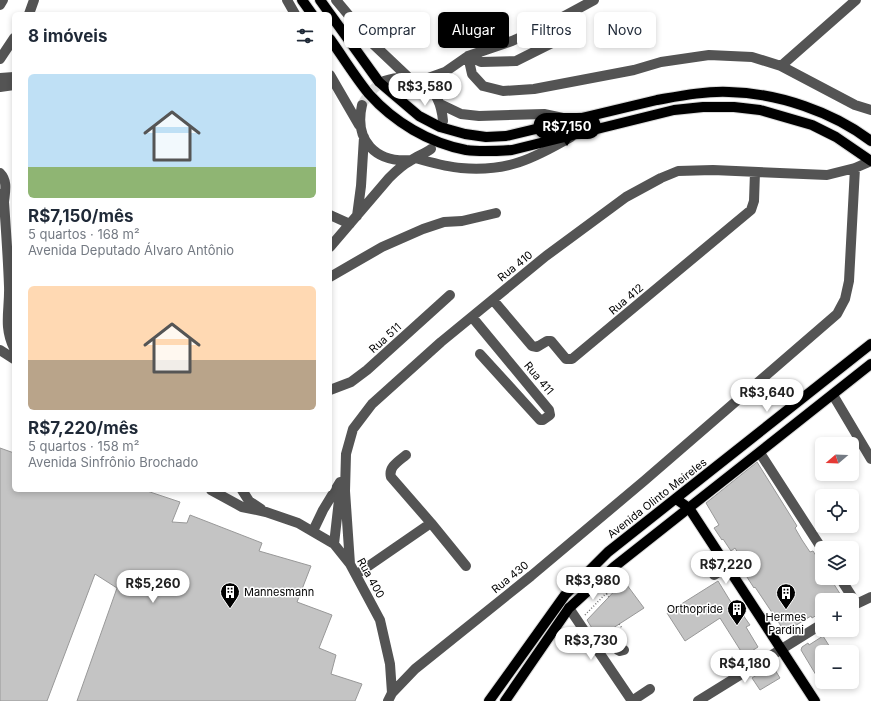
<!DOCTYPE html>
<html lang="pt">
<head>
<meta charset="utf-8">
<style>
	:root { --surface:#fff; --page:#f2f2f3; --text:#1f2937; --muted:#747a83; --accent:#000 }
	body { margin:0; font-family:Inter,sans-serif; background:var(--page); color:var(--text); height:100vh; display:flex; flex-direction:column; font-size:15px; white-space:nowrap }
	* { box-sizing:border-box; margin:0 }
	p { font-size:13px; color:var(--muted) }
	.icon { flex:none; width:22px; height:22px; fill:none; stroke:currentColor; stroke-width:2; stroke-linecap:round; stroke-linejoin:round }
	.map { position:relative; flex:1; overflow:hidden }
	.panel { position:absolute; left:12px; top:12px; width:320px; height:480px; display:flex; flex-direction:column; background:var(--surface); border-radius:6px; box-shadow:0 2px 6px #0003 }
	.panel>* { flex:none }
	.banner { position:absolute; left:344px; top:12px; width:380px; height:36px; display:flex; gap:8px }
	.needle { width:26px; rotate:251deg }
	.fabs { position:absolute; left:815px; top:437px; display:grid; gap:8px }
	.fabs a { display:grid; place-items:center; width:44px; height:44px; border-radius:6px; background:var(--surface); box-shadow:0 2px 6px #0003; font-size:20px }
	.price { position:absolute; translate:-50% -34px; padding:0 9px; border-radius:14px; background:#fff; color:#222; font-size:13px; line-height:26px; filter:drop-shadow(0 1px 2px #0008) }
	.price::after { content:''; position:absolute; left:50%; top:24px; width:12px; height:9px; margin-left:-6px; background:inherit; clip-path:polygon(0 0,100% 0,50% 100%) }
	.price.active { background:var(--accent); color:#fff }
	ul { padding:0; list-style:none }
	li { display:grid; align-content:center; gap:8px; height:212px; padding:0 16px }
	li span { display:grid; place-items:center; height:124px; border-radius:6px; color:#555 }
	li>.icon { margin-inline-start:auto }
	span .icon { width:72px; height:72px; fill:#fffc; stroke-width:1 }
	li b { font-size:17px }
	h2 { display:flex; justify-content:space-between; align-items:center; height:48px; padding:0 16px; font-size:17px }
	.pill { padding:0 14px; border-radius:6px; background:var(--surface); box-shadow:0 2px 6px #0003; font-size:14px; line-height:36px }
	.pill.active { background:var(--accent); color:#fff }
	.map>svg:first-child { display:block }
</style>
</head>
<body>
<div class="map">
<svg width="871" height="701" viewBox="0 0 871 701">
	<rect width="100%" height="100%" fill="#fff"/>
	<path fill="#c4c4c4" stroke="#989898" d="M0,448L14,453V490H144L180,502L172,522L187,523L190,515L262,543L259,551L311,566L297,602L332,615L319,648L336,655L331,674L362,684L355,701H77L117,588L95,574L47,701H0Z
		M757,462L797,526L795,528L802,540L810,552L813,551L822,565V578H830L844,600H822V612L812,618L811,616L785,632L755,587L754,588L738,563L743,561L735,548L731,551L723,539L722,540L714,528L719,525L706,503Z
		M624,581L644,608L610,630H606L603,635L598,638L587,620Z
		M718,581L740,617L743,615L750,625L746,627L758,647L744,656L720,618L685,641L667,613Z
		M823,636L833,652H822V685L801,650L802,647L808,643L809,645Z
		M772,665L780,678L760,690L752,678Z"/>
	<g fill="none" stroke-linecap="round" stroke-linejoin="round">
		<path stroke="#d9d9d9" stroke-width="10" stroke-dasharray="10 5" stroke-linecap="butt" d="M362,105C368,94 374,87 384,81"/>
		<g stroke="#dbdbdb" stroke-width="12">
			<path id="major" d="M302,0L312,14
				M320,0L379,82L419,116L440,127L465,134L486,137L506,136L657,100C680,96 705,91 729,92C778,93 833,112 871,141
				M330,39C343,57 355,77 369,94C394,122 429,143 466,150C481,152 497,151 512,150L674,110L703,107H734L760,110L812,125L836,137L871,161
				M676,499L689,508L815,701
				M489,701L565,595L608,552L871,344
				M505,701L569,608L614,567L871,364"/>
		</g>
		<path stroke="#767676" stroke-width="1.5" stroke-dasharray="1 2" stroke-linecap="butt" d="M603,589L609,597
			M585,615L617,582
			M619,624L622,628"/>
		<path stroke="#545454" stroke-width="10" d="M287,0L295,14
			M336,0L371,42L408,77
			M0,5L3,0
			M29,14L34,0
			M468,56L472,74L483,86L503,91L534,89L634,70L661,62L709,55L752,57L781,66L855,105L871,110
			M468,56L481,62L516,61L564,37
			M0,59L14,38
			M781,66L856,0
			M330,75L359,125
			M0,78L14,77
			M384,81C417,71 440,86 443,121
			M420,81L445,72L468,56L512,41L548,25L594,0
			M0,87L14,85
			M438,98L445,72
			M440,104L461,114L479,116L544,114L572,120
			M362,105C354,140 375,163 411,160
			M415,158C430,162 446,167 461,168C507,172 533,159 571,137
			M0,173C8,181 5,192 4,202
			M0,194L4,202C6,230 8,258 9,286C10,309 3,326 14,348
			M330,215L350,224
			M357,216L361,186L364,137
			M330,247L389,178C396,171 402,165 410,161C417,156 424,154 431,149
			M330,277L382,247L423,229L444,222L462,221L496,213
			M493,300L532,346L537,347L547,341H551L566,359H572L751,210L754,201L755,172
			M472,317L549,410L550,415L543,420H540L480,354
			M0,350L14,359
			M330,390L351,382L367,370L450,295
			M833,395L871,459
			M760,453L822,549
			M211,490L242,507L266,512L298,523L334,544L350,564L380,620L390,664L392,693L388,701
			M242,490L249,501L261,509
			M431,523L466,566
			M313,531L323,510L340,482
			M334,544L340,491
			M350,564L345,491L346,454L353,429L372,404L441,342L546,256L626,197L661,178L678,171L713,170L827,175L855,168L871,161
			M357,574L431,523L391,477C388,467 399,461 406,455
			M714,575L727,567
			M840,578L856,603
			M852,606L871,597
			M569,608L632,701
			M609,636L618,650L620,651L624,650
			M392,693L415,669L531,576L644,481L837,314L845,299L849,281L855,168
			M632,701L650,689
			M698,701L822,624"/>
		<use href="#major" stroke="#000" stroke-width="10"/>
	</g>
	<defs>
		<g id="building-pin" transform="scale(1)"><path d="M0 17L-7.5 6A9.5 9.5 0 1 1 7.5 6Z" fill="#000" stroke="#fff"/><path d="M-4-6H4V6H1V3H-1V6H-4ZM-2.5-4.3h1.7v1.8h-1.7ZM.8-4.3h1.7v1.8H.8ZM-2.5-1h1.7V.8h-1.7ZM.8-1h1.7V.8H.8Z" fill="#fff"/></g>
	</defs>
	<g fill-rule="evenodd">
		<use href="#building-pin" x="230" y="592"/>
		<use href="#building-pin" x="786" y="593"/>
		<use href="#building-pin" x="737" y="609"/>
	</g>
	<g text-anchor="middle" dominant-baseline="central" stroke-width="3" stroke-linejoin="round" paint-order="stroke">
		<g font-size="11" fill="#000" stroke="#fff">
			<text transform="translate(515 266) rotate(-39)">Rua 410</text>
			<text transform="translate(626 299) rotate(-40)">Rua 412</text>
			<text transform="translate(385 338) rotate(-42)">Rua 511</text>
			<text transform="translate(539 378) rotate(50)">Rua 411</text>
			<text transform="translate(657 498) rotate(-38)">Avenida Olinto Meireles</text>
			<text transform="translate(510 577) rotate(-39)">Rua 430</text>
			<text transform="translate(371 578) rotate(61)">Rua 400</text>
		</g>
		<g font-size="11" fill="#000" stroke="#fff" text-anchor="start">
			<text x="244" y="592">Mannesmann</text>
			<text x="723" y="609" text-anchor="end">Orthopride</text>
			<text x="786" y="617" text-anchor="middle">Hermes<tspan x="786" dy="13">Pardini</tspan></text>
		</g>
	</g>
</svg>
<div class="fabs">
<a><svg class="needle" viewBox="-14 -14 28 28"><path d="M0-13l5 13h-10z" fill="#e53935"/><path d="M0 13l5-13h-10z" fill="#747a83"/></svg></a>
<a><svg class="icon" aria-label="locate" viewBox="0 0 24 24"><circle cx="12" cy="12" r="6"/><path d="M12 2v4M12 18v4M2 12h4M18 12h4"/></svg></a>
<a><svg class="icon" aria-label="layers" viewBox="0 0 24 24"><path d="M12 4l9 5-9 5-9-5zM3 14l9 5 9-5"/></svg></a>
<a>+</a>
<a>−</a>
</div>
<b class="price" style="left:425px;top:107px">R$3,580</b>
<b class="price active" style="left:567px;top:147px">R$7,150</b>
<b class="price" style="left:767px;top:413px">R$3,640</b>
<b class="price" style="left:726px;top:585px">R$7,220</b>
<b class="price" style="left:593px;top:601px">R$3,980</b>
<b class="price" style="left:153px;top:604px">R$5,260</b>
<b class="price" style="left:591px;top:661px">R$3,730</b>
<b class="price" style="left:745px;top:684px">R$4,180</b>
<div class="banner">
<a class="pill">Comprar</a>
<a class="pill active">Alugar</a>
<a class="pill">Filtros</a>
<a class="pill">Novo</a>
</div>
<section class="panel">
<h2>8 imóveis<svg class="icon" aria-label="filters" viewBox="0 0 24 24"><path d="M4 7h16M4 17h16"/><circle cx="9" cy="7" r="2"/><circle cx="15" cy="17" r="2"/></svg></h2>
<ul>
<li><span style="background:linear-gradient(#bfe0f5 75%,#8fb573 0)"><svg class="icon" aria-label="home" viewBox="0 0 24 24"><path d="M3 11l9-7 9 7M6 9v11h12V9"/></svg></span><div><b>R$7,150/mês</b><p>5 quartos · 168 m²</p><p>Avenida Deputado Álvaro Antônio</p></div></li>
<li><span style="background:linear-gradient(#ffd9b3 60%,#b9a48a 0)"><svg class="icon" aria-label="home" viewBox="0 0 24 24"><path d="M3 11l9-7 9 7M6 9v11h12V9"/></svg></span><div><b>R$7,220/mês</b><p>5 quartos · 158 m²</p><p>Avenida Sinfrônio Brochado</p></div></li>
</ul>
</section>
</div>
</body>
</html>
